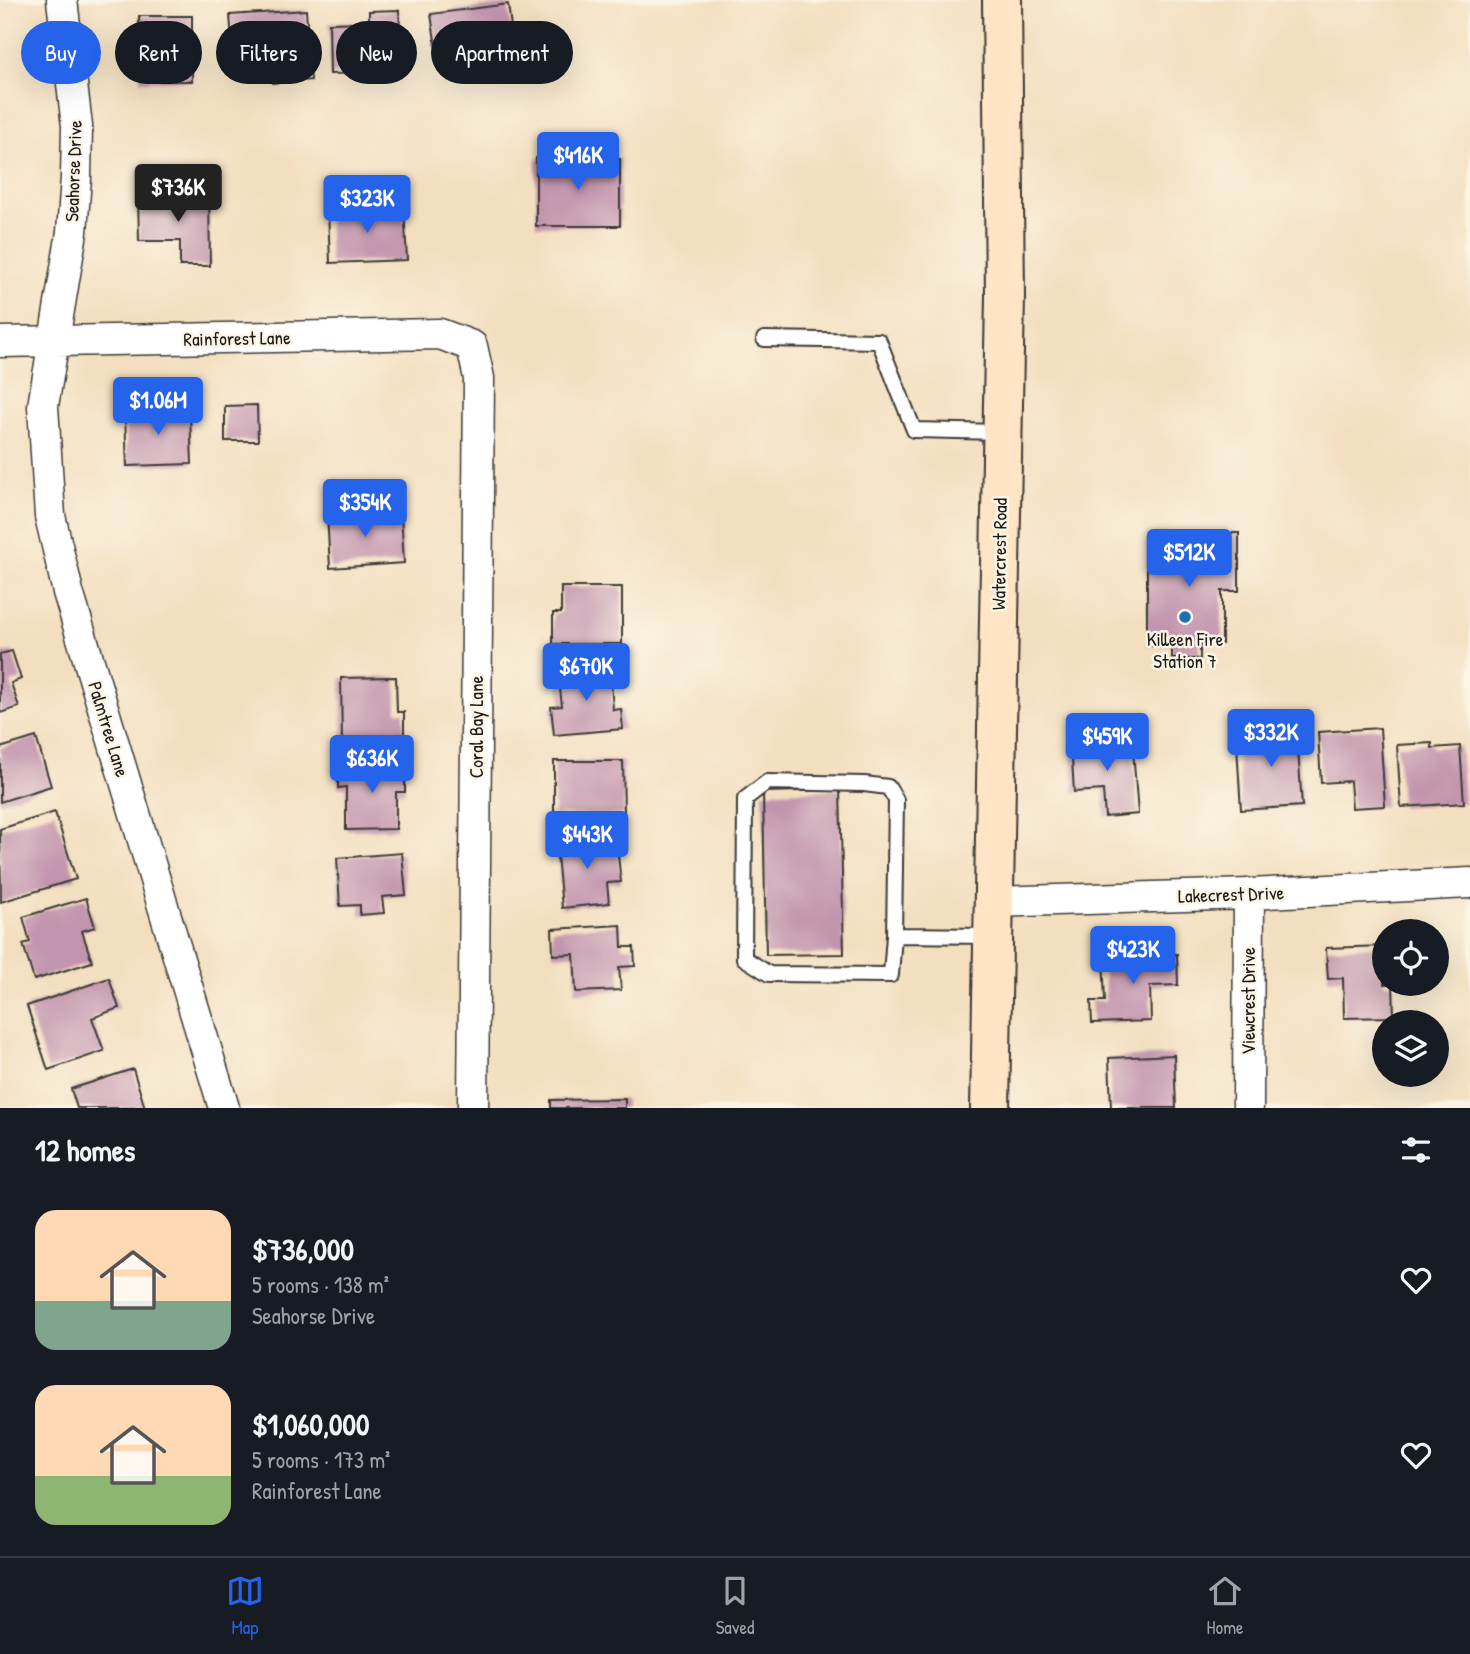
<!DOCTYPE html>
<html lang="en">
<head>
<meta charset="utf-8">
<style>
	:root { --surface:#171b24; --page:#20242c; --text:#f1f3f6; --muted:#9ea1a6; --line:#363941; --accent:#2563eb }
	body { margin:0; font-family:"Patrick Hand",sans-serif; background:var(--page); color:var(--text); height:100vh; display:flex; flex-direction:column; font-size:26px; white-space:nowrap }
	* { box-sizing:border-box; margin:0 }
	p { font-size:23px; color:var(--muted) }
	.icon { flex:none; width:38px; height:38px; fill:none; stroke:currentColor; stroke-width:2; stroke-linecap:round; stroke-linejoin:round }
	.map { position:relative; height:1108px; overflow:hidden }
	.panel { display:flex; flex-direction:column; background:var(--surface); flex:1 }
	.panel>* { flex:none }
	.banner { position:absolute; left:21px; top:21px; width:700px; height:63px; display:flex; gap:14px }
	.tools { position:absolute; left:1372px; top:919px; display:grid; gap:14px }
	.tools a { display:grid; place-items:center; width:77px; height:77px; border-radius:50%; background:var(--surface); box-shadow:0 7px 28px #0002; font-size:35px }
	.price { position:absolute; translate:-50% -60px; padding:0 16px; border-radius:7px; background:var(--accent); color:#fff; font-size:23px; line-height:46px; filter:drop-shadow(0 2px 4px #0008) }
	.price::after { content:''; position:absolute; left:50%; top:42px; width:21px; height:16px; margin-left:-10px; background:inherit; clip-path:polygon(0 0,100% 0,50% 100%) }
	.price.active { background:#222; color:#fff }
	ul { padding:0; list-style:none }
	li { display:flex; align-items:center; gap:21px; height:175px; padding:0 35px }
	li span { display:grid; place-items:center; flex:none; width:196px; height:140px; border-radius:21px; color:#555 }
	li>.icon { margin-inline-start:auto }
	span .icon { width:84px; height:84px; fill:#fffc; stroke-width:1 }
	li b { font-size:30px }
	h2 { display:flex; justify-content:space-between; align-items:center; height:84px; padding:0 35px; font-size:30px }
	.tag { padding:0 24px; border-radius:32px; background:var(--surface); box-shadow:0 7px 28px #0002; font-size:24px; line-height:63px }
	.tag.active { background:var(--accent); color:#fff }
	.menu { display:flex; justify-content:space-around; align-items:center; height:98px; border-top:2px solid var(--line); background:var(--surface); font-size:19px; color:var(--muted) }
	.menu a { display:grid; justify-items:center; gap:4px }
	.menu .active { color:var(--accent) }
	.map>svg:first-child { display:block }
</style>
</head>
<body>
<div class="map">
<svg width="1470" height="1108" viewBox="0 0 1470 1108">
	<rect width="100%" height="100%" fill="#fcf5e5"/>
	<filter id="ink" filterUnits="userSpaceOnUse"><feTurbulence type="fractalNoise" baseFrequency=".0143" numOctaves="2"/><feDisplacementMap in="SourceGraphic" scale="14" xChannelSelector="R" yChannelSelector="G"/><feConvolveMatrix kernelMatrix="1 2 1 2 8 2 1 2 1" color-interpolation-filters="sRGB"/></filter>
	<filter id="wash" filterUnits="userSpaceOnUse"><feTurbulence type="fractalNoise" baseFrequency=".00686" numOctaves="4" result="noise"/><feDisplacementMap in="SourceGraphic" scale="28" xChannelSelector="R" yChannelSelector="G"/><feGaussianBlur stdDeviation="1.57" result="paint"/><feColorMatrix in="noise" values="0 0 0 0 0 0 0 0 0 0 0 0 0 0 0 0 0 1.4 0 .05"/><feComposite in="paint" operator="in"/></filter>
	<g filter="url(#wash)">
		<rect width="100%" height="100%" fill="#f3dfc0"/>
		<g id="blocks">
			<path fill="#c295ae" d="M508,4L515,57L439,67L431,14Z
				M306,10L311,80L273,83L271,66L234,69L230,15Z
				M399,10L402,72L330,74L329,23L369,22V11Z
				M139,16H192V81H140Z
				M536,158L620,159V226H536Z
				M209,193L210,266H180V241H139L138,195Z
				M404,207L407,260L330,263L328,209Z
				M169,397V414H190L192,464L127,466L125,415L151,414L150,398Z
				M257,405L258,441H225V406Z
				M374,511V516L401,514L404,563L330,568L327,513Z
				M1147,533H1239V591H1222V644H1200V659H1172V645L1147,646Z
				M561,587H622V644H553V613H561Z
				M12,651L21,679L11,683L19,707L0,713V654Z
				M610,667L613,710L621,709L623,729L554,735L551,707L562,706L558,672Z
				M396,677L397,712H404V742L342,743L341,678Z
				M1296,720L1302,806L1241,810L1237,746L1265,745L1264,723Z
				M1380,728L1385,806L1352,808L1350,781L1321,783L1318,732Z
				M36,737L51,786L0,802V748Z
				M1132,737L1138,814L1105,817L1103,790L1074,792L1071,744L1090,742V740Z
				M1432,743V748L1460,746L1464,803L1401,807L1397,745Z
				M554,761H623L624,814H554Z
				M405,765V792H396V829L346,830V787L338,788V766Z
				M840,790L844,954L766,955L763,792Z
				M55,812L76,879L1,902L0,829Z
				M616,838L621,882L607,883L609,903L562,908L556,844Z
				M402,853L406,895L382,897L384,913L360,915V905L340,906L337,858Z
				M86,898L95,927L82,931L92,962L34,980L23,944L30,942L23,917Z
				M621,925L622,947H634L635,966L619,967L621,990L576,992L574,954L553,955L552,929Z
				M1384,946V984H1393L1394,1017L1344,1018L1343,978L1328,979L1326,948Z
				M1177,954L1178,985L1150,986L1151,1021L1092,1023L1091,1001H1105L1103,956Z
				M109,978L119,1008L92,1018L104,1051L48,1070L27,1006Z
				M1174,1055L1176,1108H1111L1109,1058Z
				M133,1069L145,1108H77L71,1089Z
				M625,1099V1108H551V1100Z"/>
		</g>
	</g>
	<g filter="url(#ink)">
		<use href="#blocks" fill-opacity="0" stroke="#3c3935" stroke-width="2"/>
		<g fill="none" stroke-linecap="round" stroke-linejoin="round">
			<g stroke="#3c3935" stroke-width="18">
				<path id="lane" d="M764,339L879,341L914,430L1000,432
					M894,935L891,975L769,974L744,958L745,799L767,782L864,784L888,787L896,800L894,935L991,936"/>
			</g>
			<g stroke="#3c3935" stroke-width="33">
				<path id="street" d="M62,0L77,126L76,178L72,232L43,406L50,516L68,592L224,1108
					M0,342L440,334L472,346L479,378L473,1108
					M992,902L1249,894L1470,883
					M1248,1108L1249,894"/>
			</g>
			<g stroke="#3c3935" stroke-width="42">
				<path id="secondary" d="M990,1108L1005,296L1002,0"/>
			</g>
			<use href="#lane" stroke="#fff" stroke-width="14"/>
			<use href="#street" stroke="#fff" stroke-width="30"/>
			<use href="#secondary" stroke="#ffe4c6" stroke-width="38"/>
		</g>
	</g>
	<circle fill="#1f6fb2" stroke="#fcf5e5" stroke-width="2.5" cx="1185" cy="617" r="7"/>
	<g text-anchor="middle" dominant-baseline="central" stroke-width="5" stroke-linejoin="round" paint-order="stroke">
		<g font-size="19" fill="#1c1c1c" stroke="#fcf5e5">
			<text transform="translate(73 171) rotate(-88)">Seahorse Drive</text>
			<text transform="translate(237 338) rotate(-1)">Rainforest Lane</text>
			<text transform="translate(999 554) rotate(-89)">Watercrest Road</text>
			<text transform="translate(476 727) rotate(-90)">Coral Bay Lane</text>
			<text transform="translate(109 729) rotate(73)">Palmtree Lane</text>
			<text transform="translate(1231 894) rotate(-2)">Lakecrest Drive</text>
			<text transform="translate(1248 1001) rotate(-90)">Viewcrest Drive</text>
		</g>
		<g font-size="19" fill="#1c1c1c" stroke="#fcf5e5">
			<text x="1185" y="639">Killeen Fire<tspan x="1185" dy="22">Station 7</tspan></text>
		</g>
	</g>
</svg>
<div class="tools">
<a><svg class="icon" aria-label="locate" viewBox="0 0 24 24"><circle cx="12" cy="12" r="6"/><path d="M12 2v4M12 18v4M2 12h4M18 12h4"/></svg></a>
<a><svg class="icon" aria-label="layers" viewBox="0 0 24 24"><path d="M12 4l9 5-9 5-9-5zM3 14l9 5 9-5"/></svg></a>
</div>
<b class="price" style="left:578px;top:192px">$416K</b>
<b class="price active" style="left:178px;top:224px">$736K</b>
<b class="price" style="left:367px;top:235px">$323K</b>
<b class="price" style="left:158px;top:437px">$1.06M</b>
<b class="price" style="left:365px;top:539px">$354K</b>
<b class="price" style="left:1189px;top:589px">$512K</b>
<b class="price" style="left:586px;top:703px">$670K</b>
<b class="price" style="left:1271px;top:769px">$332K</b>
<b class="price" style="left:1107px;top:773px">$459K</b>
<b class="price" style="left:372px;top:795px">$636K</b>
<b class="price" style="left:587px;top:871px">$443K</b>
<b class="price" style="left:1133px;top:986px">$423K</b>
<div class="banner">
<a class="tag active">Buy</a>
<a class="tag">Rent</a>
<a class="tag">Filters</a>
<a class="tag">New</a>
<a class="tag">Apartment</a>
</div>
</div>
<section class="panel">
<h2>12 homes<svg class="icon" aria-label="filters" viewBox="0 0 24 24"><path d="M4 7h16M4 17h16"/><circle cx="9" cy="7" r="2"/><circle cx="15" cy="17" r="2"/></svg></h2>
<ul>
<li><span style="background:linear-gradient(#ffd9b3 65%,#7fa58c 0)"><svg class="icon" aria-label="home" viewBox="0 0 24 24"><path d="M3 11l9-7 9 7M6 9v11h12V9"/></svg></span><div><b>$736,000</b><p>5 rooms · 138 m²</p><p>Seahorse Drive</p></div><svg class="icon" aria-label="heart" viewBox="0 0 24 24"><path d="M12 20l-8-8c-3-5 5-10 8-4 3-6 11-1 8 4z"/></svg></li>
<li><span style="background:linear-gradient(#ffd9b3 65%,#8fb573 0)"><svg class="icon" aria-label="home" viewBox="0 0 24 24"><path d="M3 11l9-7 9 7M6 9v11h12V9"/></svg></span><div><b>$1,060,000</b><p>5 rooms · 173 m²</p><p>Rainforest Lane</p></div><svg class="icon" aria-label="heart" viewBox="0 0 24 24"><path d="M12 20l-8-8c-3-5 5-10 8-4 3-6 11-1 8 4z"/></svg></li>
</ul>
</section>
<nav class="menu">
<a class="active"><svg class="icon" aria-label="map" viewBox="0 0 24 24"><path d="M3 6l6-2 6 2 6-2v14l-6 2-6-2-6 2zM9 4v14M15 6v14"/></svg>Map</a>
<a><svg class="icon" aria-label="saved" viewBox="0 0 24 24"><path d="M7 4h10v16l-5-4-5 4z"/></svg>Saved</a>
<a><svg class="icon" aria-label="home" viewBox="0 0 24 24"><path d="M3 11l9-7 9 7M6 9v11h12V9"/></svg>Home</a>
</nav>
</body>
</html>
